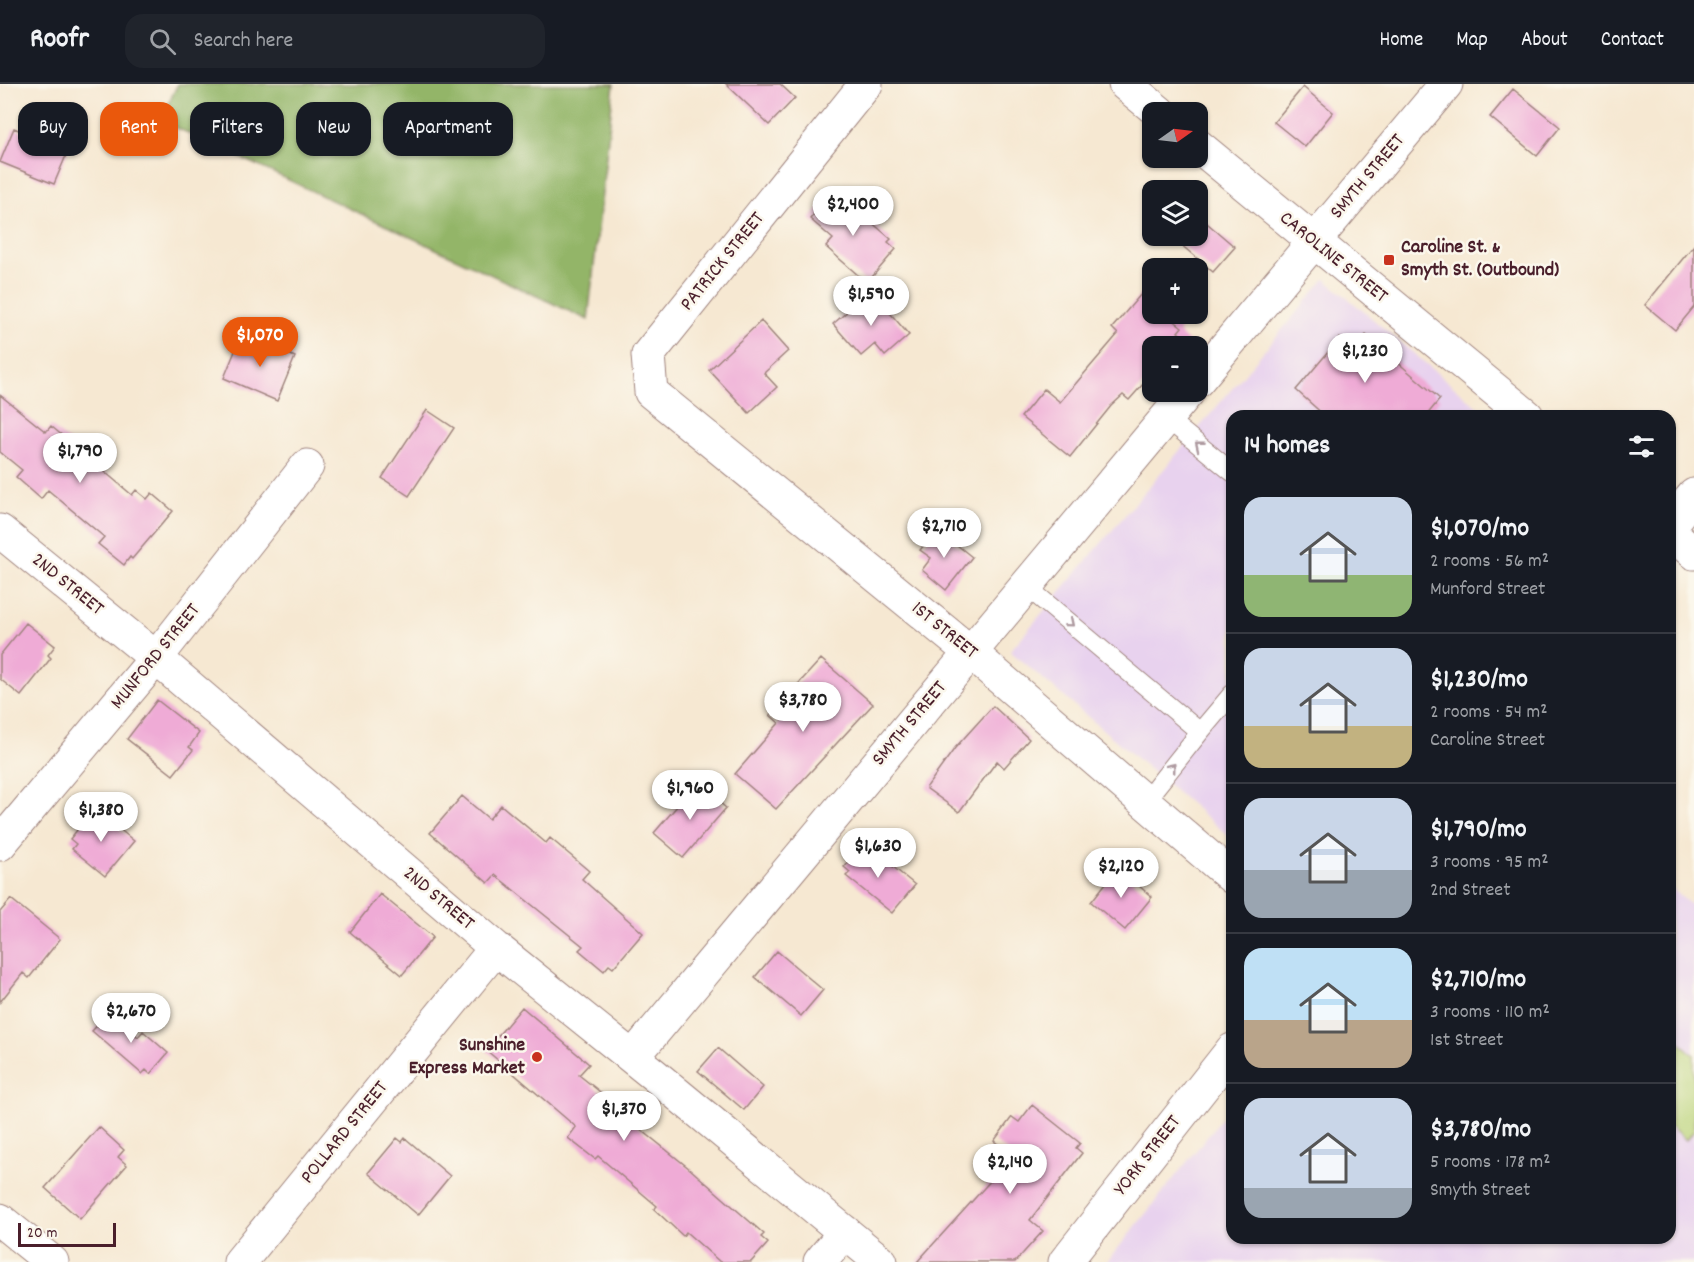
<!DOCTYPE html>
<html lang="en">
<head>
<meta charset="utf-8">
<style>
	:root { --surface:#171b24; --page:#20242c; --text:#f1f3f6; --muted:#9ea1a6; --line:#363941; --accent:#ea580c }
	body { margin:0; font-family:Dekko,sans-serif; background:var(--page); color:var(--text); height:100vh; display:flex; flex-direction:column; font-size:22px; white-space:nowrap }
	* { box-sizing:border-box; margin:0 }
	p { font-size:20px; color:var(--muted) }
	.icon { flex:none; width:33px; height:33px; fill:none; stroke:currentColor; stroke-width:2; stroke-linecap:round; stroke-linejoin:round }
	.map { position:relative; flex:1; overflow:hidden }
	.side { position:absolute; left:1226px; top:326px; width:450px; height:834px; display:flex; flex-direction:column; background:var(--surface); border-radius:18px; box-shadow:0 2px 4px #0004 }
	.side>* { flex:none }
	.guide { position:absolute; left:18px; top:18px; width:570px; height:54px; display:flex; gap:12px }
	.needle { width:39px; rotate:76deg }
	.buttons { position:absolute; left:1142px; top:18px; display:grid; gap:12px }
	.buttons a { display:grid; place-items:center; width:66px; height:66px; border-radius:12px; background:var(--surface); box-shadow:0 2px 4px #0004; font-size:30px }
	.scale { position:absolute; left:18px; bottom:15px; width:98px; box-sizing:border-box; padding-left:6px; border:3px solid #4a1f2b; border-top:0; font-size:16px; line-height:21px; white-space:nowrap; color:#4a1f2b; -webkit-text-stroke:4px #fbf7ec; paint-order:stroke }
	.price { position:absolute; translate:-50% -51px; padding:0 14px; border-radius:21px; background:#fff; color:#222; font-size:20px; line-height:39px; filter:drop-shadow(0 2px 3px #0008) }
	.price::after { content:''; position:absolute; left:50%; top:36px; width:18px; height:14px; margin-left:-9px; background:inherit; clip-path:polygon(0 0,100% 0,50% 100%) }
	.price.current { background:var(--accent); color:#fff }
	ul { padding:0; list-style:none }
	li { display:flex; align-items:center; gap:18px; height:150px; padding:0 18px }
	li+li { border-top:2px solid var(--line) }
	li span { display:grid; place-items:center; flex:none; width:168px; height:120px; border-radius:18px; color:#555 }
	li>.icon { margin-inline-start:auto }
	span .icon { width:72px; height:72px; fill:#fffc; stroke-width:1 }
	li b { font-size:26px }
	h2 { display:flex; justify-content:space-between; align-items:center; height:72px; padding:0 18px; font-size:26px }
	.tag { padding:0 21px; border-radius:18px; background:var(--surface); box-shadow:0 2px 4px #0004; font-size:21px; line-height:54px }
	.tag.current { background:var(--accent); color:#fff }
	header { display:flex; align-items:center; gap:36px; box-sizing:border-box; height:84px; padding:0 30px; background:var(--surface); border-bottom:2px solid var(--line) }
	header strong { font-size:28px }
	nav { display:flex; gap:33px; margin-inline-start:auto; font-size:21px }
	.search { width:420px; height:54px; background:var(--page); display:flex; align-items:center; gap:15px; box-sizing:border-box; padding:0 21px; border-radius:18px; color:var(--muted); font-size:22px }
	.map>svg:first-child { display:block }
</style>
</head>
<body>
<header>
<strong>Roofr</strong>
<div class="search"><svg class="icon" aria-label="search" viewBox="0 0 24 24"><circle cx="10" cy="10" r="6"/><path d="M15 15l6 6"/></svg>Search here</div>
<nav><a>Home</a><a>Map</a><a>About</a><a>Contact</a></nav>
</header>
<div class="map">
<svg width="1694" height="1178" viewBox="0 0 1694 1178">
	<rect width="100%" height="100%" fill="#fbf7ec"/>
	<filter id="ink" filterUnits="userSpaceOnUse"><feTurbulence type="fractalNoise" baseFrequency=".0167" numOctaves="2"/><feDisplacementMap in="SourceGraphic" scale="12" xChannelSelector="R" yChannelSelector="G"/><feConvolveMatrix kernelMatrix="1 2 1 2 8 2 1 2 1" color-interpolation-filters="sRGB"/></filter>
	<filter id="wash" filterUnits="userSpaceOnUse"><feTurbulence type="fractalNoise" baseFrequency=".008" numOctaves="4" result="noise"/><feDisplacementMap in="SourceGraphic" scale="24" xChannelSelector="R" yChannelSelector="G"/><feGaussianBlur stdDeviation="1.35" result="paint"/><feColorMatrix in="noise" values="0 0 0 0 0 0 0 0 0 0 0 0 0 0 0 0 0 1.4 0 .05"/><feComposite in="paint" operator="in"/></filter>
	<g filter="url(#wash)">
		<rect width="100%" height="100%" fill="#f6e8d2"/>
		<path fill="#e8d2ee" d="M1325,195L1487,331L1232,332L1231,754L1010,567Z
			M1670,803L1694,824V1178H1107L1231,1023L1232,1154H1670Z"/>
		<path fill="#bad378" stroke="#827952" stroke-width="1.5" d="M1670,950L1694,971V1047L1686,1056L1670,1042Z"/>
		<path fill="#93b568" stroke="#6e6a4a" stroke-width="1.5" d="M178,0H614L588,236L160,36Z"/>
		<g id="blocks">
			<path fill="#efabd6" d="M726,0H780L795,14L769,41Z
				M1303,3L1333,28L1305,63L1274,38Z
				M1513,5L1560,43L1537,72L1490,33Z
				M14,44L68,67L54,100L0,78Z
				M834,106L891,155L888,158L896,165L867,199L826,163L833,155L810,135Z
				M1201,134L1235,163L1213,188L1179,159L1185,152H1197V138Z
				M1694,161V223L1675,246L1645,221Z
				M871,207L909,251L885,272L875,260L861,272L833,240Z
				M1142,209L1152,217V230H1166L1182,243L1178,248L1193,262H1152V290L1129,316L1123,311L1111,322L1070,373L1021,333L1044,305L1060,318L1118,250L1112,244Z
				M761,237L788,267L764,289L777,303L749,329L709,286Z
				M242,250L295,273L277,317L224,294Z
				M1366,251L1440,315L1426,332H1325L1296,306L1340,254L1354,266Z
				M0,311L46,348L51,342L132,411L136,406L147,415L152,409L173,427L132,475L130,473L124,481L98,460L104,453L48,406L41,415L16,393L22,386L0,368Z
				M427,326L454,344L409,412L382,394Z
				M937,445L972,473L946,506L922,486L931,474L920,466Z
				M26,539L55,562L48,571L51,574L21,612L0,595V571Z
				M821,575L873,620L776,725L735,690L779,639L770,631Z
				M157,616L199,649L189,663L193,666L173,691L127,655Z
				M993,622L1029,655L1004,684L997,677L959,728L926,704L955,664Z
				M697,699L726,724L683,774L654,749Z
				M462,712L489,735L501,721L546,759L550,754L589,787L582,795L643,849L613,884L609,881L604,887L579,866L583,862L495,791L488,799L430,749Z
				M90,730L97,735L101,730L134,757L105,792L72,765L76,760L70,755Z
				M862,761L872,770L874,767L915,801L892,829L846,792L850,788L844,783Z
				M1118,784L1152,813L1125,846L1091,818Z
				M380,810L433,853L402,891L350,848Z
				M11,815L60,855L29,894L23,889L0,918V828Z
				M777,867L823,906L801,932L755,893Z
				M522,923L589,980L579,991L635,1036L633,1039L690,1085L764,1150L761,1153L768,1159L751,1178H720L686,1148L683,1152L654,1125L657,1122L598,1072L595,1075L568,1054L576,1043L486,966Z
				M110,928L138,953L143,947L168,969L150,990L146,986L142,990L92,947Z
				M718,964L763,1003L744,1026L698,987Z
				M1032,1021L1080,1059L1076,1064L1082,1069L1030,1136L1043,1147L1015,1178H917L1013,1072L994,1057L1012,1033L1019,1038Z
				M99,1043L124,1066L118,1073L127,1081L80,1135L45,1104Z
				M397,1054L402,1058L405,1054L450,1092L418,1131L368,1089Z"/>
		</g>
	</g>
	<g filter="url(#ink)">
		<use href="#blocks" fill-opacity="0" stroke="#a0847e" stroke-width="1.5"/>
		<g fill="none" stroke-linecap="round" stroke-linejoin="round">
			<g stroke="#a0847e" stroke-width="20">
				<path id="lane" d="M1166,334L1232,388
					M1026,502L1200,648L1232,610
					M1145,717L1200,648"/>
			</g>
			<g stroke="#a0847e" stroke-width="35">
				<path id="street" d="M866,0L648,271L651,308L970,568L1232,793
					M1125,0L1159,28
					M1197,61L1527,332
					M1197,297L1446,0
					M1670,440L1694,411
					M0,447L156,574L496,864L653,990L881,1178
					M1670,448L1694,469
					M0,760L156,574L307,382
					M633,973L1188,308
					M0,1136L52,1178
					M240,1178L496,864
					M820,1178L845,1148
					M1065,1178L1232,966"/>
			</g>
			<use href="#lane" stroke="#fff" stroke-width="18"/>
			<use href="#street" stroke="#fff" stroke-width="33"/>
		</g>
		<defs><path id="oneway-chevron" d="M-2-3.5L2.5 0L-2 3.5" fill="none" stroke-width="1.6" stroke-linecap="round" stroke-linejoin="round" transform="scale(1.5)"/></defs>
		<g stroke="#ae9aa0">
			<use href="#oneway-chevron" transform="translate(1199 361) rotate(-141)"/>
			<use href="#oneway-chevron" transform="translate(1070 539) rotate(40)"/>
			<use href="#oneway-chevron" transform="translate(1172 683) rotate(-51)"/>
		</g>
	</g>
	<g fill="#c8321e" stroke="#fbf7ec" stroke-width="2">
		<rect x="1383" y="170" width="12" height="12" rx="3"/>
		<circle cx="537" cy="973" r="6"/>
	</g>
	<g text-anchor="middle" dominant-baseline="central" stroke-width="5" stroke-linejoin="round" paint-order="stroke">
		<g font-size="20" fill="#4a1f2b" stroke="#fbf7ec">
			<text transform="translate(1368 93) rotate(-50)">SMYTH STREET</text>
			<text transform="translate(1333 174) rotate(39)">CAROLINE STREET</text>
			<text transform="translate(723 178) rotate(-51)">PATRICK STREET</text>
			<text transform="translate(67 501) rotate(39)">2ND STREET</text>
			<text transform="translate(944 547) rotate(39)">1ST STREET</text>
			<text transform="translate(156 573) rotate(-51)">MUNFORD STREET</text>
			<text transform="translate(910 640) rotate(-50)">SMYTH STREET</text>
			<text transform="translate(438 815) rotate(40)">2ND STREET</text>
			<text transform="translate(345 1049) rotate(-51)">POLLARD STREET</text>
			<text transform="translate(1148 1072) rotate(-52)">YORK STREET</text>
		</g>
		<g font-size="20" font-weight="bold" fill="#4a1f2b" stroke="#fbf7ec" text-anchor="start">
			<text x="1401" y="164">Caroline St. &amp;<tspan x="1401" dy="23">Smyth St. (Outbound)</tspan></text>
			<text x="525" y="962" text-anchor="end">Sunshine<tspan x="525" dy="23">Express Market</tspan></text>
		</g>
	</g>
</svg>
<div class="buttons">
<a><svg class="needle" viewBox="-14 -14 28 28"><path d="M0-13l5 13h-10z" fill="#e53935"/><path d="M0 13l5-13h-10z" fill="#9ea1a6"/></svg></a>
<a><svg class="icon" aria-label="layers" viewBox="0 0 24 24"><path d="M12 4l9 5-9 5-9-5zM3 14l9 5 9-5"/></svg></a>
<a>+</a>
<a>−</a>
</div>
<div class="scale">20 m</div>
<b class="price" style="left:853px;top:153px">$2,400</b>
<b class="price" style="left:871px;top:243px">$1,590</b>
<b class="price current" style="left:260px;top:284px">$1,070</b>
<b class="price" style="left:1365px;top:300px">$1,230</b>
<b class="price" style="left:80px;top:400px">$1,790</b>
<b class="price" style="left:944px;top:475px">$2,710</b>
<b class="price" style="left:803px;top:649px">$3,780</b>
<b class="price" style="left:690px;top:737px">$1,960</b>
<b class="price" style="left:101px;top:759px">$1,380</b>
<b class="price" style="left:878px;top:795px">$1,630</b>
<b class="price" style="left:1121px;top:815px">$2,120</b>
<b class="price" style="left:131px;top:960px">$2,670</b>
<b class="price" style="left:624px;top:1058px">$1,370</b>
<b class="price" style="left:1010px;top:1111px">$2,140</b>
<div class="guide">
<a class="tag">Buy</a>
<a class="tag current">Rent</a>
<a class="tag">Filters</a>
<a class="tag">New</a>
<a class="tag">Apartment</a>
</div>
<section class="side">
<h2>14 homes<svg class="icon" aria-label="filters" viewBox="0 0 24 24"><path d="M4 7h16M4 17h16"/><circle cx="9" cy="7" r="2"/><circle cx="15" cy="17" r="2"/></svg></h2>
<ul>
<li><span style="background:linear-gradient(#c9d6e8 65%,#8fb573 0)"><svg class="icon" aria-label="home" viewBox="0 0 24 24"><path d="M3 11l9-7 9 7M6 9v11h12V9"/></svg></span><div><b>$1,070/mo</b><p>2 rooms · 56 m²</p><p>Munford Street</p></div></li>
<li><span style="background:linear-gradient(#c9d6e8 65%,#c2b280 0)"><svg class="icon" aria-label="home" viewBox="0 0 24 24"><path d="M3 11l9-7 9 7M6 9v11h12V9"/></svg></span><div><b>$1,230/mo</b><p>2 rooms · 54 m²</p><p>Caroline Street</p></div></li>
<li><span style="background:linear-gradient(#c9d6e8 60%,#9aa5b1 0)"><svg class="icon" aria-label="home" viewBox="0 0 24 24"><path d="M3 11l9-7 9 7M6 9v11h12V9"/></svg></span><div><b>$1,790/mo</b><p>3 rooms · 95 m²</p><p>2nd Street</p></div></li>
<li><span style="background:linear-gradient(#bfe0f5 60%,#b9a48a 0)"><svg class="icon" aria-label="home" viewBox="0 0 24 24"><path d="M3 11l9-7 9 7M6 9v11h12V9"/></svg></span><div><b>$2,710/mo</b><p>3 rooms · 110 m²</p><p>1st Street</p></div></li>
<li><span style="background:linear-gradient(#c9d6e8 75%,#9aa5b1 0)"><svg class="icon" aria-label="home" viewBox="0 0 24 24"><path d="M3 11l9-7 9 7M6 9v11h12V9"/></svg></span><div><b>$3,780/mo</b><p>5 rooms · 178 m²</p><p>Smyth Street</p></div></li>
</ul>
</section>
</div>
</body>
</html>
